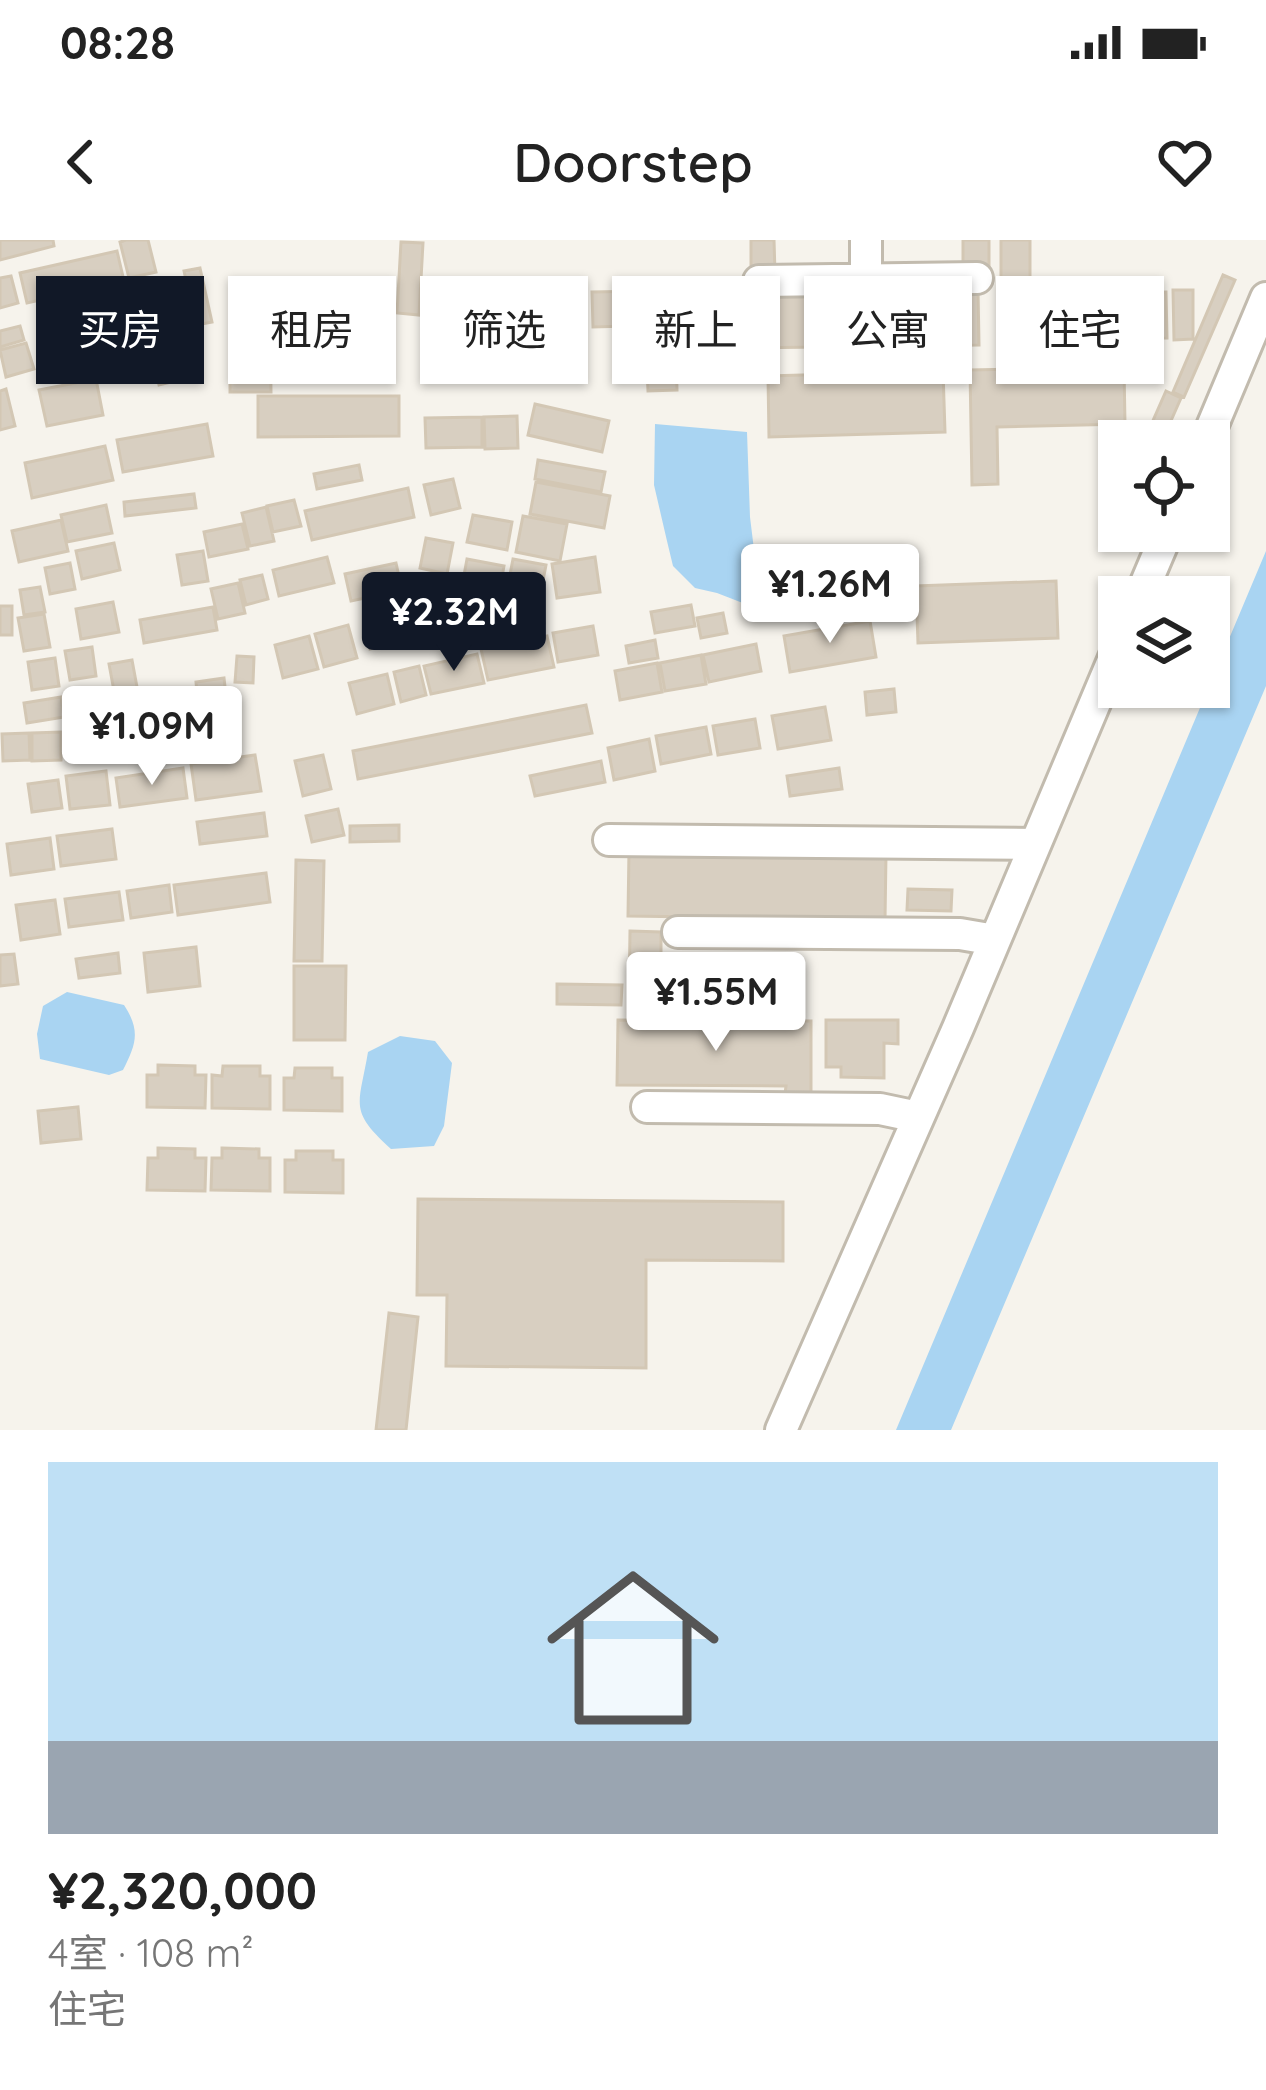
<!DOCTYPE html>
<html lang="zh">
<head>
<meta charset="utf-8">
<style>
	:root { --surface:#fff; --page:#f2f2f2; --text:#222; --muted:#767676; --accent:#111827 }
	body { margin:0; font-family:Quicksand,"Noto Sans SC",sans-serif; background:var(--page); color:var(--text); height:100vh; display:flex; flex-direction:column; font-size:45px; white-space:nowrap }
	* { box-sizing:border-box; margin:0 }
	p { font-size:39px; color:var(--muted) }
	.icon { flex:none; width:66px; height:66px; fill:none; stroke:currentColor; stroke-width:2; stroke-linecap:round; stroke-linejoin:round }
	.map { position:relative; height:1190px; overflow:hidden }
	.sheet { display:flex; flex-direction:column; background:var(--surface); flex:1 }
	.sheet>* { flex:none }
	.banner { position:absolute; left:36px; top:36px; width:1194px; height:108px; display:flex; gap:24px }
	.buttons { position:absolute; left:1098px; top:180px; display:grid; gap:24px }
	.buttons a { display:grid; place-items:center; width:132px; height:132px; border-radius:0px; background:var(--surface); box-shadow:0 3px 9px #0004; font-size:60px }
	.price { position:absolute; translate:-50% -102px; padding:0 27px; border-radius:12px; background:#fff; color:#222; font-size:39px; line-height:78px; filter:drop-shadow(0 3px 6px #0008) }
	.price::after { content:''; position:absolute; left:50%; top:72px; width:36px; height:27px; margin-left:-18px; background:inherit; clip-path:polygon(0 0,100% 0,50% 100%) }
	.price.selected { background:var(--accent); color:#fff }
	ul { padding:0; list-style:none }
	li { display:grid; align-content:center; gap:24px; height:636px; padding:0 48px }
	li span { display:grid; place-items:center; height:372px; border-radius:0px; color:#555 }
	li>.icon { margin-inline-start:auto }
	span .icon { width:216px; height:216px; fill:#fffc; stroke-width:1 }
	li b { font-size:51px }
	.chip { padding:0 42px; border-radius:0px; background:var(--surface); box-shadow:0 3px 9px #0004; font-size:42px; line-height:108px }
	.chip.selected { background:var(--accent); color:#fff }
	.status { display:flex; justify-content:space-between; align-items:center; height:84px; padding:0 60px; background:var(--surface); direction:ltr }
	.status svg { height:33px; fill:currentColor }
	header { display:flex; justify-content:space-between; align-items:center; height:156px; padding:0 48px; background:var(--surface); font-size:54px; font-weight:600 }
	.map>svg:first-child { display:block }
</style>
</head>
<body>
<div class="status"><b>08:28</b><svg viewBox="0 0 49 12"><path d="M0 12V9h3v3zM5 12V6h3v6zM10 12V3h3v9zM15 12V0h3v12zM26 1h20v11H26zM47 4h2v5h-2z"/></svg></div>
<header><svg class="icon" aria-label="back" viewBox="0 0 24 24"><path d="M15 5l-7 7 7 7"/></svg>Doorstep<svg class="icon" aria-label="heart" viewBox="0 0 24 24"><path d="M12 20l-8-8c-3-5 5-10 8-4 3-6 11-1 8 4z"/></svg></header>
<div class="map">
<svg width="1266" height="1190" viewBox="0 0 1266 1190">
	<rect width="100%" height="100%" fill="#f6f3ec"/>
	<path fill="#a9d4f2" d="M655,184L747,192L750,277L755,318L768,334L793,338L861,340L864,352L771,374L717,353L695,348L673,326L667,301L654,245Z
		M1266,311V446L951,1190H896Z
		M67,752L124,765C141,791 136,804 123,830L109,835L40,819L37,794L43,766Z
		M400,796L435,801L452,823L444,886L434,906L391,909C348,870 359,866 368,812Z"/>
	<path fill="#d8cfc1" stroke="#d3c7b4" stroke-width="3" d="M0,0H53L54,6L0,20Z
		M126,0H148L156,32L129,38L120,2Z
		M751,0H774L775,33H751Z
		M963,0H989V30L963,31Z
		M1001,0H1030V49H1001Z
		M401,2L423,3L419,75L397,73Z
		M117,11L124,41L27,63L20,33Z
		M200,28L212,82L196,85L184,31Z
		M1223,35L1235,40L1184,157L1173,152Z
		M11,36L18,63L0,68V38Z
		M498,41L499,86L437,87V43Z
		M577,49V82L503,83V50Z
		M978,49L979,105L750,108L749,52Z
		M703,50L704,84L593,87L592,52Z
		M1173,50H1193V99L1174,100Z
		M1166,52L1167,98L1002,100L1001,54Z
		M120,67L132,112L107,119L95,74Z
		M92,80L99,107L51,120L43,93Z
		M230,82H270L271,152H230Z
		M20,86L24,100L0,107V91Z
		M26,103L34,129L6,137L0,110Z
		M181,108L188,138L159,145L152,114Z
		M646,109H676L677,150L648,151Z
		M512,113V140L440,141V114Z
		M523,115H566L567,141L524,142Z
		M1124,127L1125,184L997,187L998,244L972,245L970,130Z
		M943,131L945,192L769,197L768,136Z
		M96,139L103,175L47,186L39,150Z
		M6,149L15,186L0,190V151Z
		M1166,151L1181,158L1162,201H1144Z
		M258,156H399V196L258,197Z
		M535,164L609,181L602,212L528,195Z
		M517,176L518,208L485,209L484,177Z
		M482,177V207L426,208L425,178Z
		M207,184L213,216L123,232L117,200Z
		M105,206L113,240L32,258L25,223Z
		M538,220L605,232L601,252L535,239Z
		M359,225L362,240L317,249L314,234Z
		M453,239L460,268L431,275L424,245Z
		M536,242L610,256L604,288L530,274Z
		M408,248L414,277L312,300L305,271Z
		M194,254L196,268L125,276L124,262Z
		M294,260L301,286L273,292L267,266Z
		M106,265L112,293L67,302L61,275Z
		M266,267L274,301L250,306L242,273Z
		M473,275L512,282L507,310L467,302Z
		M523,276L567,284L560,321L516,312Z
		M61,280L68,311L19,322L12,291Z
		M242,284L248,309L209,317L204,292Z
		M426,298L453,303L447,334L420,328Z
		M114,303L120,330L82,339L76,311Z
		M203,311L208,341L182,345L177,315Z
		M327,317L334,343L279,356L273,330Z
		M595,317L600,352L557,358L552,324Z
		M467,319L504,326L499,354L462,346Z
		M513,319L546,325L541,351L508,345Z
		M70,323L75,349L50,354L45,328Z
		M396,323L402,350L351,361L345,334Z
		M262,335L268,359L246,365L240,340Z
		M1056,341L1058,398L918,403L916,346Z
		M238,343L245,373L218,379L211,349Z
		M40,347L45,372L24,375L20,350Z
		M538,354L544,383L480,396L474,367Z
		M113,362L119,392L81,399L76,369Z
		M442,363L448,391L370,409L364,381Z
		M691,365L695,386L655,393L651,372Z
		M0,366H12V395H0Z
		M213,367L217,390L144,403L140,380Z
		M723,373L727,393L701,398L697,378Z
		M44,374L50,407L24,411L18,378Z
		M870,381L876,417L790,432L784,396Z
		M348,385L357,418L324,427L315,394Z
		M593,386L598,415L558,422L553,393Z
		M309,396L318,429L283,438L275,405Z
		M547,396L554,427L488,440L481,409Z
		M655,400L658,418L629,423L626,406Z
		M756,404L761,431L709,442L703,415Z
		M92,407L96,436L70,440L65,411Z
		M477,414L484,443L431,454L424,426Z
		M701,415L706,444L665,451L660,423Z
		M237,416L254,417L253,443L235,442Z
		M55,418L59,446L32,450L28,422Z
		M132,420L137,447L114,451L109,424Z
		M657,423L662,452L620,460L615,431Z
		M419,426L426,455L401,462L394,432Z
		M387,434L394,464L357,474L349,443Z
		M224,438L229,482L200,485L196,442Z
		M894,449L896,472L867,475L865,452Z
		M61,457L64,477L27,483L24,463Z
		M168,463L172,495L146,498L142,466Z
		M586,465L592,493L358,539L353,511Z
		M825,467L831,500L778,509L772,476Z
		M125,470L129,501L78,508L73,478Z
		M755,479L760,508L718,515L713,486Z
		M706,487L711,514L661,524L656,496Z
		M61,492V520L32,521V493Z
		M29,493L30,520L3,521L2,494Z
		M649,499L655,531L614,540L608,508Z
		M255,515L261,551L196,560L191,524Z
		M323,515L331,549L303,556L295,521Z
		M601,521L605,542L535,556L530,536Z
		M183,528L187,558L120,567L116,538Z
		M839,528L842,549L790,556L787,536Z
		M106,531L110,565L70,569L66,536Z
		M58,540L62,568L32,572L28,544Z
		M338,569L344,595L312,602L306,576Z
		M264,573L267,596L200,604L197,582Z
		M399,585V601L350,602V586Z
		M112,589L116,619L61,626L57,596Z
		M50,598L54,629L11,635L7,604Z
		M629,610L886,614L885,680L628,676Z
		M296,620L324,621L322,721H294Z
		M266,633L270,662L178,675L174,645Z
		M169,645L172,672L131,678L127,651Z
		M908,649L952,650L951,671L907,670Z
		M119,652L123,680L69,687L65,659Z
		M55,660L60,694L21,700L16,665Z
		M630,691L661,692V729H686L685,763L629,762Z
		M196,707L200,746L148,752L144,713Z
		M118,713L120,733L79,738L76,719Z
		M14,714L18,744L0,746V715Z
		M294,726H346L345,800H294Z
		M694,736L773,737L772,763L694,762Z
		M557,744L622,745L621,765L557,764Z
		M618,780L811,781V854H785L786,846L617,845Z
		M826,780H898V804L884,803V838L841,837V827H826Z
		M158,825L195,826V835H206L205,868L147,867V835H158Z
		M223,826H260V836H270V869L212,868V835L222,836Z
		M295,828H332V838H342V871L284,870V838H294Z
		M78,867L81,899L41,903L38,871Z
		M158,908L195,909V918H206L205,951L147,950L148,918H158Z
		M222,908L259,909V918H270V951L211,950L212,918H222Z
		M296,911H333V920H343V953L285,952V920H296Z
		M418,959L783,962V1021L646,1020V1128L446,1126L447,1055H417Z
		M389,1073L418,1077L406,1190H376Z"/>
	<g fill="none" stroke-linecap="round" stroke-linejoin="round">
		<g stroke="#c2bbae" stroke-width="36">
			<path id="minor" d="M866,0V39
				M759,41L977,38
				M1206,201L1266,58
				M1140,357L1168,291
				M609,600L1035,604
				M678,692L960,694L995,700
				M647,867L880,869L918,877
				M781,1190L958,788L1119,406"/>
		</g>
		<use href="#minor" stroke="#fff" stroke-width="30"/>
	</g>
</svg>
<div class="buttons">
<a><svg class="icon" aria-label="locate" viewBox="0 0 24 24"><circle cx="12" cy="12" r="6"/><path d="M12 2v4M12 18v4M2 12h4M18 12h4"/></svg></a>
<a><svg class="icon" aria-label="layers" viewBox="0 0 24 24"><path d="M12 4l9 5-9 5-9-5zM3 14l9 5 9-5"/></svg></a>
</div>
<b class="price" style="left:830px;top:406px">¥1.26M</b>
<b class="price selected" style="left:454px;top:434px">¥2.32M</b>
<b class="price" style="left:152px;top:548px">¥1.09M</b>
<b class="price" style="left:716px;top:814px">¥1.55M</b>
<div class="banner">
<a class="chip selected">买房</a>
<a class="chip">租房</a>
<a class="chip">筛选</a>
<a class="chip">新上</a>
<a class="chip">公寓</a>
<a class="chip">住宅</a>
</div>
</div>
<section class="sheet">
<ul>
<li><span style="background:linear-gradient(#bfe0f5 75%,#9aa5b1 0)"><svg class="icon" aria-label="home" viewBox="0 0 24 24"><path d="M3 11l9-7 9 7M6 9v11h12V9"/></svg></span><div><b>¥2,320,000</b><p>4室 · 108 m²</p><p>住宅</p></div></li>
</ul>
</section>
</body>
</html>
